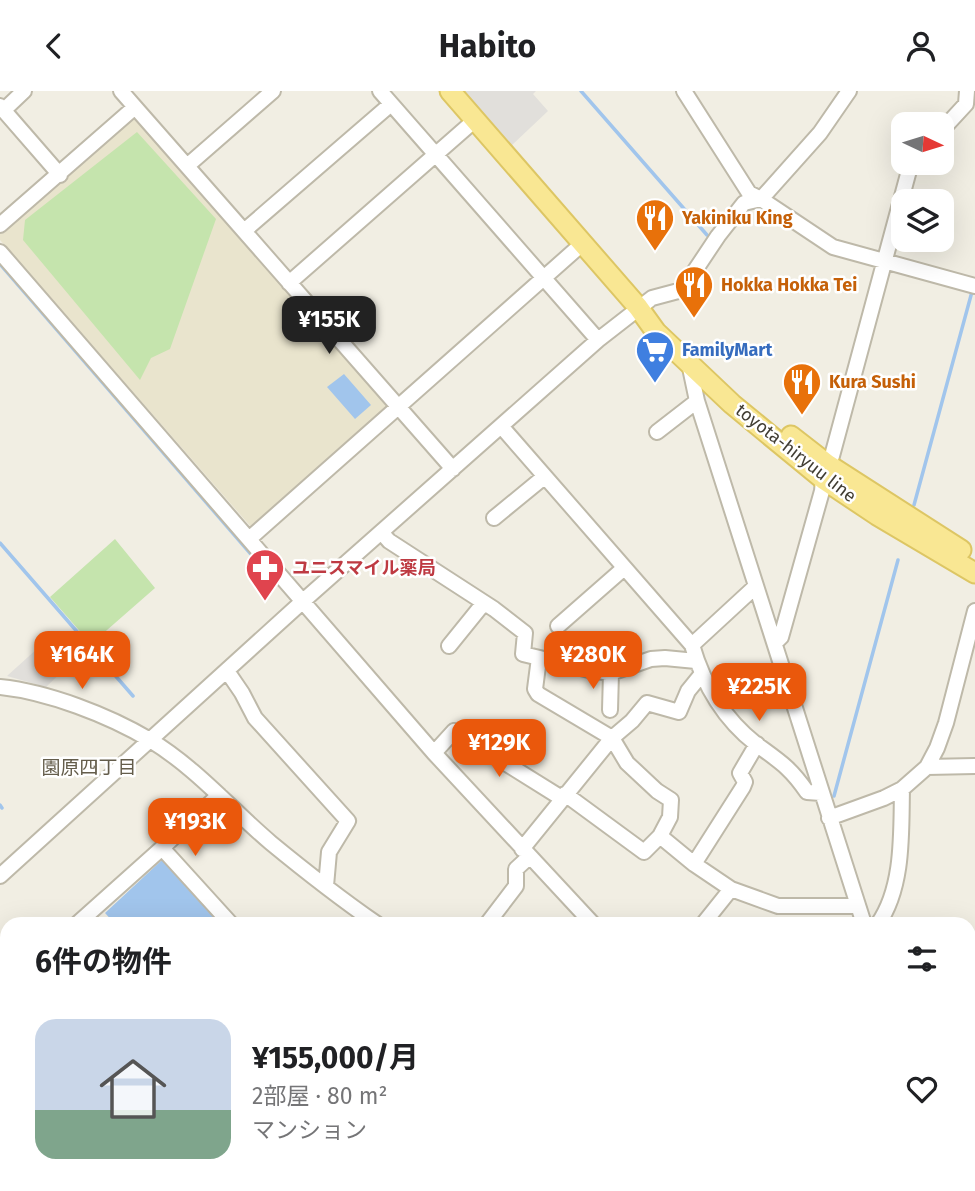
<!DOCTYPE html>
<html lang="ja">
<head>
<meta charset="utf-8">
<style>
	:root { --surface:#fff; --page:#f6f6f6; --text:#202124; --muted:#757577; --line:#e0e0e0; --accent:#ea580c }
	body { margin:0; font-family:"Fira Sans","Noto Sans JP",sans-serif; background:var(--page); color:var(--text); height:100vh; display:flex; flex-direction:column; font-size:26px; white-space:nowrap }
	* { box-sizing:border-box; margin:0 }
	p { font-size:23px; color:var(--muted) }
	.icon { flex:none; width:38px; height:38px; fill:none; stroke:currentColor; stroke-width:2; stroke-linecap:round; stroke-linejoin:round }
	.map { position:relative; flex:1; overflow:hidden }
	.drawer { position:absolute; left:0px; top:826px; width:976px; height:275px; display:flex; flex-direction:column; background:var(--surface); border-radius:21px 21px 0 0; box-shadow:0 7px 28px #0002 }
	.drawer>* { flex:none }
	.needle { width:46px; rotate:94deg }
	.tools { position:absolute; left:891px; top:21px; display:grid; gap:14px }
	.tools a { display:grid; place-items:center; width:63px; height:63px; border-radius:14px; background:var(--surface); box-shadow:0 7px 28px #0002; font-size:35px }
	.price { position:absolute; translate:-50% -60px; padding:0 16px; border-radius:14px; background:var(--accent); color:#fff; font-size:23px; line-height:46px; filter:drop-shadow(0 2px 4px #0008) }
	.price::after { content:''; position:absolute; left:50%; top:42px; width:21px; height:16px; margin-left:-10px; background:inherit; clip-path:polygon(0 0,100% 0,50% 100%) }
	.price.on { background:#222; color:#fff }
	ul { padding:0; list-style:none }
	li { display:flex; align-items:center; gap:21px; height:175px; padding:0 35px }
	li+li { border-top:2px solid var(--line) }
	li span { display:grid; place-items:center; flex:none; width:196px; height:140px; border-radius:21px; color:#555 }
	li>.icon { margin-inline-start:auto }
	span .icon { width:84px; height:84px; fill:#fffc; stroke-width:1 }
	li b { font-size:30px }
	h2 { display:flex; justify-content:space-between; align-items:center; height:84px; padding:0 35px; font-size:30px }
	header { display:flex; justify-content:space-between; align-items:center; height:91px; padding:0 35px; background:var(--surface); font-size:32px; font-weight:700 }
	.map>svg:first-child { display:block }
</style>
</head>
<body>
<header><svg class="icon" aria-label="back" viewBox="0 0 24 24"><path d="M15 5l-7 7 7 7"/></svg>Habito<svg class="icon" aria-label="person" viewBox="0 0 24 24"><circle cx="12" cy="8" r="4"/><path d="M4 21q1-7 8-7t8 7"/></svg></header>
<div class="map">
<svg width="975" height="1100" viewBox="0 0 975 1100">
	<rect width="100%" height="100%" fill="#f1eee3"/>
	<path fill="#e9e4cd" d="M133,24L386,313V319L252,437L0,149V141Z"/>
	<path fill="#c5e4ad" d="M137,41L216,128L170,258L151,267L140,289L23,149L25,129Z
		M115,448L155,497L91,553L50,506Z"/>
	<path fill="#e1dfdb" d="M462,0H536L533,3L548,20L511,55Z
		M49,547L72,571L46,596L7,585Z"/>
	<path fill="#a1c5ec" d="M344,283L371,314L355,328L327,296Z
		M163,768L218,830L215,833H115L105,822Z"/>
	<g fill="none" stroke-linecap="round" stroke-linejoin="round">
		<path stroke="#a1c5ec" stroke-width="3.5" d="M581,0L707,144
			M0,173L275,491
			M914,414L973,197
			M0,452L133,605
			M834,705L898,469
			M0,714L2,717"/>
		<g stroke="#beb9a9" stroke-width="18">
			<path id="minor" d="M121,0L135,16
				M380,0L598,249
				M849,0L820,42L761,108L833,156L975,195
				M0,15L60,84
				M4,19L24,0
				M942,39L966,13L967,0
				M187,75L273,0
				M0,134L135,16L453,378
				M244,140L391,13
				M0,161L434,662L593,833
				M289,192L475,29
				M689,272L697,310L864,833
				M501,335L692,554C703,592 724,628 756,653C779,670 790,676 807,701L821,702
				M657,341L697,310
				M494,427L544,386
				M382,442L389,450L494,518L525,542L523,563L589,579L611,582L651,568L665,567L696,570
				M249,448L582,153
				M558,535L623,478
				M775,552L781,546L822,400L823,388L832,365L911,72
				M692,554L756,495
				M449,555L483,513
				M539,567L535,598L538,603L612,647L627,672L657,700L671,709L670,726L660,745
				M227,580L242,602L255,627L348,730L329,761L326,795
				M0,596C48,601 108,624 150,649C195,676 231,718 271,752C305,780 341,808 377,833
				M610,619L611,582
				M434,662L454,640L563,708
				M927,676L975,675
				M565,703L644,761L660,745L694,773L731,798L778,815H858
				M219,704L162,757L231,833
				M829,727L884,707L902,698L927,676L937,657L946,632L975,520
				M522,758L612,647L632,630L647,612L679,621L688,600L701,584
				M694,773L743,696L745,691L740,682L757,653
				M0,785L302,511L598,249L652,207L682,199L718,145L744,112L761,108L749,102L684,0
				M77,833L162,757
				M487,833L516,795V778L529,766
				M703,833L731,798
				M878,833C904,796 901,741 902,698
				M0,857L7,864
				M970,992L975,989
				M0,1006L7,1013
				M970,1090L975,1100
				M12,1094L24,1100
				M80,1094L85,1100
				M216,1094L222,1100
				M287,1094L293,1100
				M355,1094L361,1100
				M468,1094L473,1100
				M606,1094L608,1100
				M770,1094L778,1100
				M863,1094L873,1100
				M898,1094L904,1100
				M389,1100L396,1094
				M812,1100L819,1094"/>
		</g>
		<g stroke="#ddc664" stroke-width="23">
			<path id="major" d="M450,0L638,216L656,241L732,313L823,388L877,424L975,482
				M791,345L827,373L961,459"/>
		</g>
		<use href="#minor" stroke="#fff" stroke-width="14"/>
		<use href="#major" stroke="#f9e793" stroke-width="19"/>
	</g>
	<defs>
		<g id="restaurant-pin" transform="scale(2.0125)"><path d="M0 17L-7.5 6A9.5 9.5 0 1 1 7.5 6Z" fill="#e8710a" stroke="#fff"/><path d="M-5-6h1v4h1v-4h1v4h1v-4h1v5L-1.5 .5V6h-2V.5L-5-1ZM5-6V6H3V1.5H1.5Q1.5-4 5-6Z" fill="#fff"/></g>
		<g id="supermarket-pin" transform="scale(2.0125)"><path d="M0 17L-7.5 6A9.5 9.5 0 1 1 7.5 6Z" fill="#3f7fe0" stroke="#fff"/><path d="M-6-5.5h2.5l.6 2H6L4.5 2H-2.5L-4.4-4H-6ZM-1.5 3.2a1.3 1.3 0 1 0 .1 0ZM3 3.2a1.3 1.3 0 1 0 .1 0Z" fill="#fff"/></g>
		<g id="pharmacy-pin" transform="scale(2.0125)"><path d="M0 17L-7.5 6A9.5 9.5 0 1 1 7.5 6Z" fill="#e0444e" stroke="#fff"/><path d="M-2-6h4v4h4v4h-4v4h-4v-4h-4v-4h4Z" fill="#fff"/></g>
	</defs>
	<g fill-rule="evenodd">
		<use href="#restaurant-pin" x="655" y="127"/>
		<use href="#restaurant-pin" x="694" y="194"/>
		<use href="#supermarket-pin" x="655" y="259"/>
		<use href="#restaurant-pin" x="802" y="291"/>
		<use href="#pharmacy-pin" x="265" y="477"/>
	</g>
	<g text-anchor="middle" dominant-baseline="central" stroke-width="5" stroke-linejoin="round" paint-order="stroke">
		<g font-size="18" font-weight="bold" fill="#c56008" stroke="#fff" text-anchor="start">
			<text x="682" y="127">Yakiniku King</text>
			<text x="721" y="194">Hokka Hokka Tei</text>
			<text x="829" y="291">Kura Sushi</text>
		</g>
		<g font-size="18" font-weight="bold" fill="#366cbe" stroke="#fff" text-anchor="start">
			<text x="682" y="259">FamilyMart</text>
		</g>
		<g font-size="18" fill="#423e34" stroke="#fff">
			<text transform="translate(796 362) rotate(38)">toyota-hiryuu line</text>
		</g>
		<g font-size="18" font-weight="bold" fill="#be3a42" stroke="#fff" text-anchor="start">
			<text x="292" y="477">ユニスマイル薬局</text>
		</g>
		<g font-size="19" fill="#645d4b" stroke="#fff">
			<text x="89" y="676">園原四丁目</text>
		</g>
	</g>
</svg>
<div class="tools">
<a><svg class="needle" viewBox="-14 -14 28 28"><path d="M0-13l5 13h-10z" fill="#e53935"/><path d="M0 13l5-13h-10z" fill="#757577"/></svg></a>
<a><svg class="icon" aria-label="layers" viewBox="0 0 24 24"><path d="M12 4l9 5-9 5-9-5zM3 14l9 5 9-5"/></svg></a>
</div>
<b class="price on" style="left:329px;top:265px">¥155K</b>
<b class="price" style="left:82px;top:600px">¥164K</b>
<b class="price" style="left:593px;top:600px">¥280K</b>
<b class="price" style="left:759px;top:632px">¥225K</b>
<b class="price" style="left:499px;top:688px">¥129K</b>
<b class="price" style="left:195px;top:767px">¥193K</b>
<section class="drawer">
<h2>6件の物件<svg class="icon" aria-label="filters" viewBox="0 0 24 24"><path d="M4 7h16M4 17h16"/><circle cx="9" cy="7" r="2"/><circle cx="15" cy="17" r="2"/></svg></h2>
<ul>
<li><span style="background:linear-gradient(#c9d6e8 65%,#7fa58c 0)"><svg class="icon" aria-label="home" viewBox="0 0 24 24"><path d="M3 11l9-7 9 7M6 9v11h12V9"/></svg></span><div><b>¥155,000/月</b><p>2部屋 · 80 m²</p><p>マンション</p></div><svg class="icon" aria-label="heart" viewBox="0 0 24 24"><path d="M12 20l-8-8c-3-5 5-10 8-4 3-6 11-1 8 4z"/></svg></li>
</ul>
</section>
</div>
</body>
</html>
